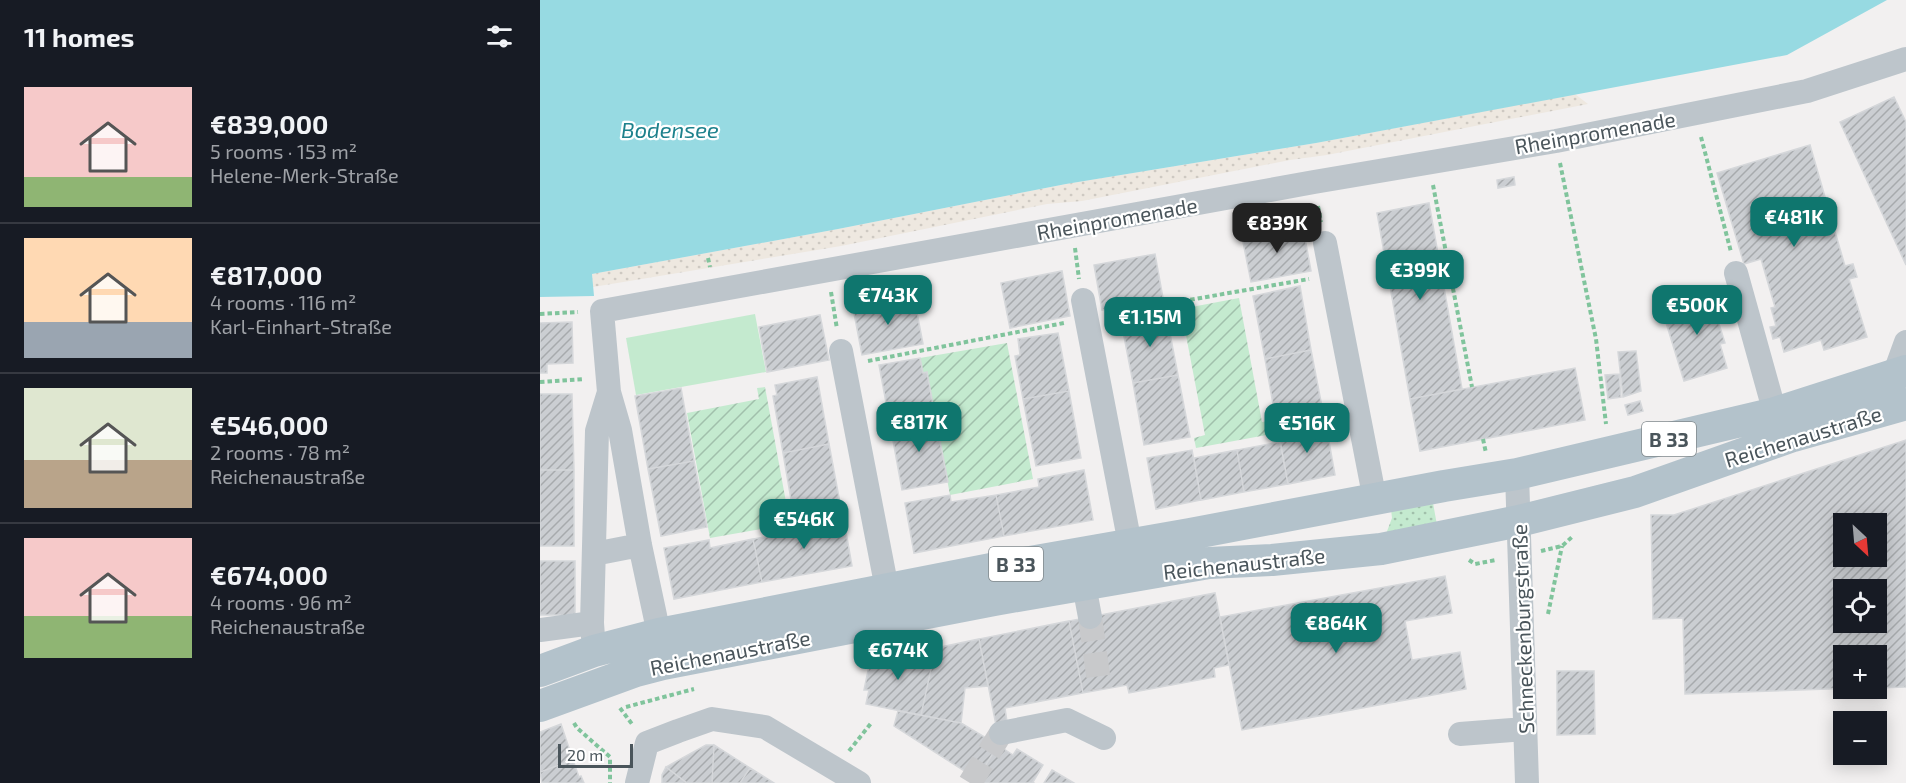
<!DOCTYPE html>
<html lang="en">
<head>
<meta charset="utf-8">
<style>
	:root { --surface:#171b24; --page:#20242c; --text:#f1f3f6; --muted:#9ea1a6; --line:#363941; --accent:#0f766e }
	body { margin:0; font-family:"Exo 2",sans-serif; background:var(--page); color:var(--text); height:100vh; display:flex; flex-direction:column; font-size:22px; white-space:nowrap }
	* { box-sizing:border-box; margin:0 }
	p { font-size:20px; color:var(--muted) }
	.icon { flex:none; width:33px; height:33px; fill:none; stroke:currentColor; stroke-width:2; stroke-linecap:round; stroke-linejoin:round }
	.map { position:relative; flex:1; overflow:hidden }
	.sheet { display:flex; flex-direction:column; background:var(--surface); width:540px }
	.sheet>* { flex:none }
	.needle { width:39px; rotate:154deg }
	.buttons { position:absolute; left:1293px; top:513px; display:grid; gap:12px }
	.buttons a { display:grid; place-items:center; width:54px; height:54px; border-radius:0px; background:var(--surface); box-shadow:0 3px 15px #0003; font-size:30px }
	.scale { position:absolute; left:18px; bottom:15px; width:75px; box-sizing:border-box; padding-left:6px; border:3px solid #4a555b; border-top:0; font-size:16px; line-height:21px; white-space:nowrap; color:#4a555b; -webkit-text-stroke:4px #fff; paint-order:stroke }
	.price { position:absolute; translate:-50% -51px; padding:0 14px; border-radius:12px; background:var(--accent); color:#fff; font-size:20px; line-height:39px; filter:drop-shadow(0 2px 3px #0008) }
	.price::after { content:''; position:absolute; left:50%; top:36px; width:18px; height:14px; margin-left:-9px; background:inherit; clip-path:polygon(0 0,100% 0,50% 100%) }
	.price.active { background:#222; color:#fff }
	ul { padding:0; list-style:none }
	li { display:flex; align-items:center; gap:18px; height:150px; padding:0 24px }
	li+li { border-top:2px solid var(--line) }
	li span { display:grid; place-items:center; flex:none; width:168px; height:120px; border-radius:0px; color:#555 }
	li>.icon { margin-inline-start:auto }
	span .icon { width:72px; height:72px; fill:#fffc; stroke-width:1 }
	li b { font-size:26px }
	h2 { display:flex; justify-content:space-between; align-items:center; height:72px; padding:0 24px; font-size:26px }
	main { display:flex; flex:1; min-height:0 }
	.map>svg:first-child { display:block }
</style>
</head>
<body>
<main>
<section class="sheet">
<h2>11 homes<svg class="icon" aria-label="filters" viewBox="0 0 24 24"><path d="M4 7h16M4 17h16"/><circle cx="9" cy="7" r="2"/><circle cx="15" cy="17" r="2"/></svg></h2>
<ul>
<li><span style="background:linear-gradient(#f6c9c9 75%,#8fb573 0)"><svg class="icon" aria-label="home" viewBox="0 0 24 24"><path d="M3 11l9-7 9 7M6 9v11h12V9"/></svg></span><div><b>€839,000</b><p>5 rooms · 153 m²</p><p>Helene-Merk-Straße</p></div></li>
<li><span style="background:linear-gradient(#ffd9b3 70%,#9aa5b1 0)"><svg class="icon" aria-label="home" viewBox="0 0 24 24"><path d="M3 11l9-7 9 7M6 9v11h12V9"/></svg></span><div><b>€817,000</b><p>4 rooms · 116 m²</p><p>Karl-Einhart-Straße</p></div></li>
<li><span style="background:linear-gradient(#dfe7d0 60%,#b9a48a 0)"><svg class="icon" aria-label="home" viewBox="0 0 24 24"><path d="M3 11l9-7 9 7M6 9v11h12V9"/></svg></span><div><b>€546,000</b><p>2 rooms · 78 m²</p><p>Reichenaustraße</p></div></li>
<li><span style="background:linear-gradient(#f6c9c9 65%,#8fb573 0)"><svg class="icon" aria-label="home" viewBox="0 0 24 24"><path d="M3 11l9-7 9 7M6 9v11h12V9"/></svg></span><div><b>€674,000</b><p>4 rooms · 96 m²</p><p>Reichenaustraße</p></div></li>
</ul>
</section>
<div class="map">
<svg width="1366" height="783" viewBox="0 0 1366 783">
	<defs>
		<pattern id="grass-dots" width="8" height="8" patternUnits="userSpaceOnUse" patternTransform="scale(1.5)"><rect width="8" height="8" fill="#c4eacf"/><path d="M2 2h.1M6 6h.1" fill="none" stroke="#a1c0ab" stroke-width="1.8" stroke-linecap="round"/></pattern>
		<pattern id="sand-dots" width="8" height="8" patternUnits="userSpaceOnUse" patternTransform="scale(1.5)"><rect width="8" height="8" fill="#eee8e0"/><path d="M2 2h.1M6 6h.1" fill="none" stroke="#cec9c2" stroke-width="1.8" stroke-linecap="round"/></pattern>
		<pattern id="garden-furrows" width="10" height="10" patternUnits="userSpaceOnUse" patternTransform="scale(1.5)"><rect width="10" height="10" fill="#c4eacf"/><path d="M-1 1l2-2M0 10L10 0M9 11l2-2" fill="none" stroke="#a1c0ab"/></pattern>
		<pattern id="building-hatch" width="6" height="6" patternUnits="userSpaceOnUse" patternTransform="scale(1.5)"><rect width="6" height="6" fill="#cbced2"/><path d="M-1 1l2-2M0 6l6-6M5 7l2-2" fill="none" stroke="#a7aaad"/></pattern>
	</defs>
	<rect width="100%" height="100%" fill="#f2f0f0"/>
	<path fill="url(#grass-dots)" d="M893,503L897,525L846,534L852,518L851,509Z"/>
	<path fill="url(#sand-dots)" d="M1035,94L1048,104L787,155L750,160L542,201L507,204L301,246L53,287L52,274L298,229L526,184L776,143Z"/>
	<path fill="#c4eacf" d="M215,314L226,372L96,395L86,338Z"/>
	<path fill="url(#garden-furrows)" d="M699,298L722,422L736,420L738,433L656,448L654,438L665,435L641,309Z
		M467,343L493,479L410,495L387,372L383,373L380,358Z
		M225,387L250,524L170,538L147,413L219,399L217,388Z"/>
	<path fill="#97dae2" d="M0,0H1347L1247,55L776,143L526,184L298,229L52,274L54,296L0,297Z"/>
	<path fill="url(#building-hatch)" stroke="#d5d7da" stroke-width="1.5" fill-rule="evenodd" d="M1354,97L1366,122V265L1300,122Z
		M1270,145L1305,266L1313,264L1317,277L1309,279L1327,337L1284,350L1281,340L1244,352L1240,337L1233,339L1230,327L1236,326L1231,308L1235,307L1221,259L1204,264L1177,173Z
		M974,177L975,185L958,188L957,180Z
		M889,203L922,389L870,399L837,213Z
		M763,227L771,271L711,282L702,237Z
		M615,254L623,298L562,310L554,265Z
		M522,271L530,316L470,328L461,283Z
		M760,286L771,350L725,359L713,296Z
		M1167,286L1185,343L1180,344L1187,368L1144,381L1123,313L1149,305L1145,293Z
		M374,297L383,344L322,355L313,308Z
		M626,313L638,375L593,383L581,321Z
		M280,315L289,360L227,372L219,327Z
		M32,322L33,363L7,364V373H0V323Z
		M518,333L529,391L483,399L475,356L480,355L478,339Z
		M771,350L783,412L736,421L725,359Z
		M1096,351L1101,391L1083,397L1078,352Z
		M380,358L383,373L387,372L395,416L350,424L339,365Z
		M1035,368L1045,420L880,451L870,399Z
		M1079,374L1081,397L1068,399L1065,375Z
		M638,375L650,437L604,445L593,383Z
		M277,377L289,444L243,453L233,396L237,395L235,385Z
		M141,388L154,461L108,469L95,396Z
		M529,391L541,458L496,466L483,399Z
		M0,394H32L34,470H0Z
		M1100,401L1103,411L1088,415L1085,405Z
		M395,416L408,482L362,490L350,424Z
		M786,425L795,475L748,484L739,434Z
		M1366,440V687L1336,688V656H1304V688H1317L1145,694L1143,618L1113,619L1111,515H1134ZM1304,524H1336V556H1304ZM1304,590H1336V622H1304Z
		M740,442L748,484L704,492L697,450Z
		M289,444L300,503L253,511L243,453Z
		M652,450L661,500L616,509L607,458Z
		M697,450L704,492L661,500L654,458Z
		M154,461L167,527L121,536L108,469Z
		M0,470H34V546H0Z
		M544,470L553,520L464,536L456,495L499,487L498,479Z
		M410,495L411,502L456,495L464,536L374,553L365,503Z
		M303,515L312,566L222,582L213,539L258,531L257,524Z
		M213,539L222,582L134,599L124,548L169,540L170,548Z
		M0,561H35V614L19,617L20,615H0Z
		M905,576L912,613L865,621L872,660L920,652L926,689L702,730L680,617Z
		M675,593L689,665L674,668L675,677L589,693L587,685L543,693L529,621Z
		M529,621L543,693L465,708L467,722L456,725L439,639Z
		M439,639L448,686L425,688L421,723L381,715L393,660L384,658L387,650Z
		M369.5 648a5.5 5.5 0 1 1 11 0a5.5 5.5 0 1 1-11 0Z
		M338,648L393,660L381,715L326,704L329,690H324L330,661L334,662Z
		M1017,671H1054L1055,734L1017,735Z
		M358,711L421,723L458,745L437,779L354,726Z
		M21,724L33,760L0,772V732Z
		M166,745H174L172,783H147L126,767Z
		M174,745L210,768L200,783H172Z
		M458,745L473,755L477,749L503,765L493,782L494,783H444L437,779Z
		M33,760L39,777L41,776L44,783H2L0,772Z
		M126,767L147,783H122V775Z
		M210,768L234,783H200Z
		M512,770L534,783H504Z"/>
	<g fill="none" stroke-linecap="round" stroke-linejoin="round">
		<path stroke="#c8c9cb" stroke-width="24" stroke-dasharray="24 12" stroke-linecap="butt" d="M550,617L560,689
			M430,783L461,733"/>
		<path stroke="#80c49c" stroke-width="4" stroke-dasharray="4.5 3" stroke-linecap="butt" d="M1161,137L1191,252
			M1020,163L1056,339L1066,424
			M893,185L932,387
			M778,206L781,222
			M535,248L539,279
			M168,258L170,267
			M291,292L297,329
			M0,314L38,312
			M569,314L769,279
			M328,361L524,323
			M0,382L44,379
			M943,439L946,453
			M1001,551L1022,546L1032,537
			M929,560L935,564L956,560
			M1008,614L1022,546
			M86,707L154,689
			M80,708L92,724
			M34,723L37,728L70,757V783
			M309,751L332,722"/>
		<path stroke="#bdc5cb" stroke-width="24" d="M785,243L835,500
			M1196,273L1235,413
			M543,300L590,544
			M301,351L347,589
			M1354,375L1366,342
			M977,474L987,783
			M54,554L100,545
			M544,585L550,617
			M0,630L52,623
			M119,634L100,545L80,430L69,392L62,311L774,182L1016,141L1267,91L1366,59
			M54,651L52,623L57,431L69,392
			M461,733L527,720L564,738
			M920,734L985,729
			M97,783L107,743L138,731L172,719L225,727L319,783"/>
		<path stroke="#b3c2cb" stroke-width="32" d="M0,671L54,651L119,634L451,569L650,534L904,486L977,474L1235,413L1366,371
			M0,706L96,671L123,664L454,600L669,563L732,560L841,549L979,521L1095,492L1253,436L1366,404"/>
	</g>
	<g text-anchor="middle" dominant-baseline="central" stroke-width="4.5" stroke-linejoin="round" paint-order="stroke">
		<g fill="#fff" stroke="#80888c" stroke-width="1.5">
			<rect x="1102" y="422" width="54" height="34" rx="4.5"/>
			<rect x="449" y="547" width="54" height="34" rx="4.5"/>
		</g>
		<g font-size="20" font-weight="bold" fill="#4a555b">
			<text x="1129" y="439">B 33</text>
			<text x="476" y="564">B 33</text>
		</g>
		<g font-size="21" fill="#4a555b" stroke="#fff">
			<text transform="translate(1055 132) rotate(-10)">Rheinpromenade</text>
			<text transform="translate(577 218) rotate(-10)">Rheinpromenade</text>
			<text transform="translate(1263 436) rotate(-17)">Reichenaustraße</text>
			<text transform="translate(704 563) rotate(-6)">Reichenaustraße</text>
			<text transform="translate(982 629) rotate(-92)">Schneckenburgstraße</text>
			<text transform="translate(190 652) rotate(-11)">Reichenaustraße</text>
		</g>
		<g font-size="22" font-style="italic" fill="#1d818c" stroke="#fff">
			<text x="130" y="129">Bodensee</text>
		</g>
	</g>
</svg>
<div class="buttons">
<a><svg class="needle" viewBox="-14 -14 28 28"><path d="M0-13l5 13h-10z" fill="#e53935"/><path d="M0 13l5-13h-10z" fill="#9ea1a6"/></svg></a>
<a><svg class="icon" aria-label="locate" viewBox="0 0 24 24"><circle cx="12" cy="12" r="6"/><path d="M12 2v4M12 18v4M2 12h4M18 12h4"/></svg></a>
<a>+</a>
<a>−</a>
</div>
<div class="scale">20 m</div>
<b class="price" style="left:1254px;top:248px">€481K</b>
<b class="price active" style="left:737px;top:254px">€839K</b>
<b class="price" style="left:880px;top:301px">€399K</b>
<b class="price" style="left:348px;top:326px">€743K</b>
<b class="price" style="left:1157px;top:336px">€500K</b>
<b class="price" style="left:610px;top:348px">€1.15M</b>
<b class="price" style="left:379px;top:453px">€817K</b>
<b class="price" style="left:767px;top:454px">€516K</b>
<b class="price" style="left:264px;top:550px">€546K</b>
<b class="price" style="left:796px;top:654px">€864K</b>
<b class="price" style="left:358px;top:681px">€674K</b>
</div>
</main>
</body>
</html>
